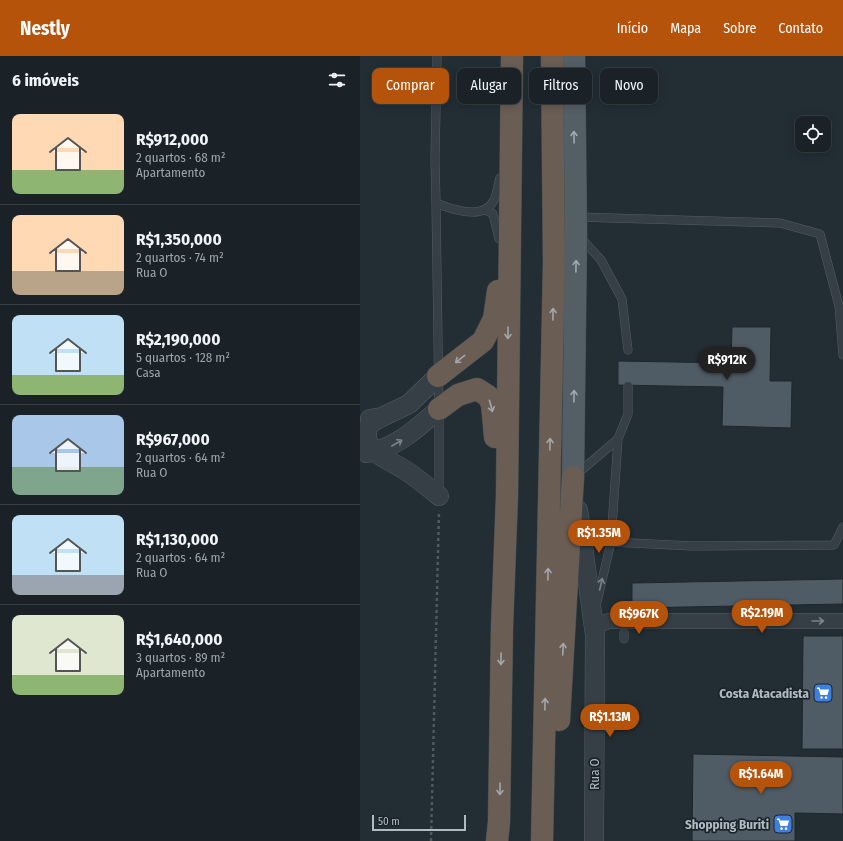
<!DOCTYPE html>
<html lang="pt">
<head>
<meta charset="utf-8">
<style>
	:root { --surface:#1a2227; --page:#232a2f; --text:#f1f3f6; --muted:#9fa4a7; --line:#383f44; --accent:#b45309 }
	body { margin:0; font-family:"Fira Sans Condensed",sans-serif; background:var(--page); color:var(--text); height:100vh; display:flex; flex-direction:column; font-size:15px; white-space:nowrap }
	* { box-sizing:border-box; margin:0 }
	p { font-size:13px; color:var(--muted) }
	.icon { flex:none; width:22px; height:22px; fill:none; stroke:currentColor; stroke-width:2; stroke-linecap:round; stroke-linejoin:round }
	.map { position:relative; flex:1; overflow:hidden }
	.drawer { display:flex; flex-direction:column; background:var(--surface); width:360px }
	.drawer>* { flex:none }
	.guide { position:absolute; left:12px; top:12px; width:380px; height:36px; display:flex; gap:8px }
	.fabs { position:absolute; left:435px; top:60px; display:grid; gap:8px }
	.fabs a { display:grid; place-items:center; width:36px; height:36px; border-radius:8px; background:var(--surface); box-shadow:0 2px 10px #0003,0 0 0 1px var(--line); font-size:20px }
	.scale { position:absolute; left:12px; bottom:10px; width:94px; box-sizing:border-box; padding-left:4px; border:2px solid #b0bac2; border-top:0; font-size:11px; line-height:14px; white-space:nowrap; color:#b0bac2; -webkit-text-stroke:3px #1b242a; paint-order:stroke }
	.price { position:absolute; translate:-50% -34px; padding:0 9px; border-radius:14px; background:var(--accent); color:#fff; font-size:13px; line-height:26px; filter:drop-shadow(0 1px 2px #0008) }
	.price::after { content:''; position:absolute; left:50%; top:24px; width:12px; height:9px; margin-left:-6px; background:inherit; clip-path:polygon(0 0,100% 0,50% 100%) }
	.price.on { background:#222; color:#fff }
	ul { padding:0; list-style:none }
	li { display:flex; align-items:center; gap:12px; height:100px; padding:0 12px }
	li+li { border-top:1px solid var(--line) }
	li span { display:grid; place-items:center; flex:none; width:112px; height:80px; border-radius:8px; color:#555 }
	li>.icon { margin-inline-start:auto }
	span .icon { width:48px; height:48px; fill:#fffc; stroke-width:1 }
	li b { font-size:17px }
	h2 { display:flex; justify-content:space-between; align-items:center; height:48px; padding:0 12px; font-size:17px }
	.tag { padding:0 14px; border-radius:8px; background:var(--surface); box-shadow:0 2px 10px #0003,0 0 0 1px var(--line); font-size:14px; line-height:36px }
	.tag.on { background:var(--accent); color:#fff }
	header { display:flex; align-items:center; gap:24px; box-sizing:border-box; height:56px; padding:0 20px; background:var(--accent); color:#fff }
	header strong { font-size:19px }
	nav { display:flex; gap:22px; margin-inline-start:auto; font-size:14px }
	main { display:flex; flex:1; min-height:0 }
	.map>svg:first-child { display:block }
</style>
</head>
<body>
<header>
<strong>Nestly</strong>
<nav><a>Início</a><a>Mapa</a><a>Sobre</a><a>Contato</a></nav>
</header>
<main>
<section class="drawer">
<h2>6 imóveis<svg class="icon" aria-label="filters" viewBox="0 0 24 24"><path d="M4 7h16M4 17h16"/><circle cx="9" cy="7" r="2"/><circle cx="15" cy="17" r="2"/></svg></h2>
<ul>
<li><span style="background:linear-gradient(#ffd9b3 70%,#8fb573 0)"><svg class="icon" aria-label="home" viewBox="0 0 24 24"><path d="M3 11l9-7 9 7M6 9v11h12V9"/></svg></span><div><b>R$912,000</b><p>2 quartos · 68 m²</p><p>Apartamento</p></div></li>
<li><span style="background:linear-gradient(#ffd9b3 70%,#b9a48a 0)"><svg class="icon" aria-label="home" viewBox="0 0 24 24"><path d="M3 11l9-7 9 7M6 9v11h12V9"/></svg></span><div><b>R$1,350,000</b><p>2 quartos · 74 m²</p><p>Rua O</p></div></li>
<li><span style="background:linear-gradient(#bfe0f5 75%,#8fb573 0)"><svg class="icon" aria-label="home" viewBox="0 0 24 24"><path d="M3 11l9-7 9 7M6 9v11h12V9"/></svg></span><div><b>R$2,190,000</b><p>5 quartos · 128 m²</p><p>Casa</p></div></li>
<li><span style="background:linear-gradient(#a9c7e8 65%,#7fa58c 0)"><svg class="icon" aria-label="home" viewBox="0 0 24 24"><path d="M3 11l9-7 9 7M6 9v11h12V9"/></svg></span><div><b>R$967,000</b><p>2 quartos · 64 m²</p><p>Rua O</p></div></li>
<li><span style="background:linear-gradient(#bfe0f5 75%,#9aa5b1 0)"><svg class="icon" aria-label="home" viewBox="0 0 24 24"><path d="M3 11l9-7 9 7M6 9v11h12V9"/></svg></span><div><b>R$1,130,000</b><p>2 quartos · 64 m²</p><p>Rua O</p></div></li>
<li><span style="background:linear-gradient(#dfe7d0 75%,#8fb573 0)"><svg class="icon" aria-label="home" viewBox="0 0 24 24"><path d="M3 11l9-7 9 7M6 9v11h12V9"/></svg></span><div><b>R$1,640,000</b><p>3 quartos · 89 m²</p><p>Apartamento</p></div></li>
</ul>
</section>
<div class="map">
<svg width="483" height="785" viewBox="0 0 483 785">
	<rect width="100%" height="100%" fill="#222e34"/>
	<path fill="#505c65" stroke="#1d262c" d="M372,271H411L410,325H432L431,372L362,370L363,331L258,329V305L371,307Z
		M483,523V548L272,552V527Z
		M443,580H483V693H442Z
		M333,698L483,701V758L435,757V785H332Z"/>
	<g fill="none" stroke-linecap="round" stroke-linejoin="round">
		<g stroke="#535d63" stroke-width="9">
			<path id="service" d="M77,0L75,103L76,147C93,154 124,165 134,144C137,138 138,128 140,122
				M76,147L79,353V439
				M126,154L133,158L139,183
				M216,161L420,167L460,178L479,250L483,299
				M220,181L241,204L262,243L268,294
				M217,418L258,383L268,358V330
				M251,486L332,490L474,489L483,471
				M237,546L251,486L258,383
				M264,583V577"/>
		</g>
		<g stroke="#535d63" stroke-width="16">
			<path id="minor" d="M233,571L249,565H483"/>
		</g>
		<g stroke="#535d63" stroke-width="20">
			<path id="tertiary" d="M22,361C15,364 9,367 7,375C4,397 30,404 45,414C57,422 68,431 79,440
				M10,363L22,361L49,348L78,320
				M7,397C37,392 57,372 79,353
				M218,454L235,579L234,785"/>
		</g>
		<g stroke="#3f484f" stroke-width="23">
			<path id="primary" d="M213,421L216,177L214,0"/>
		</g>
		<g stroke="#404a50" stroke-width="23">
			<path id="motorway" d="M78,320L123,285L134,263L138,235
				M79,353L98,339L117,333L128,340L132,348L135,381
				M199,664L213,421
				M137,785L139,766L142,571L147,439L152,0
				M182,785L194,206L192,0"/>
		</g>
		<path stroke="#4b5b5a" stroke-width="2.5" stroke-dasharray="3 3" stroke-linecap="butt" d="M71,785L79,455"/>
		<use href="#service" stroke="#363f45" stroke-width="8"/>
		<use href="#minor" stroke="#363f45" stroke-width="15"/>
		<use href="#tertiary" stroke="#363f45" stroke-width="19"/>
		<use href="#primary" stroke="#545e65" stroke-width="22"/>
		<use href="#motorway" stroke="#6a5d54" stroke-width="22"/>
	</g>
	<defs><path id="oneway-shaft" d="M-6 0H5M1.5-3L5.5 0L1.5 3" fill="none" stroke-width="1.6" stroke-linecap="round" stroke-linejoin="round"/></defs>
	<g stroke="#9ea8af">
		<use href="#oneway-shaft" transform="translate(214 81) rotate(-91)"/>
		<use href="#oneway-shaft" transform="translate(216 210) rotate(-89)"/>
		<use href="#oneway-shaft" transform="translate(214 340) rotate(-89)"/>
	</g>
	<g stroke="#a2a7ac">
		<use href="#oneway-shaft" transform="translate(193 258) rotate(-89)"/>
		<use href="#oneway-shaft" transform="translate(148 277) rotate(91)"/>
		<use href="#oneway-shaft" transform="translate(100 303) rotate(142)"/>
		<use href="#oneway-shaft" transform="translate(131 350) rotate(75)"/>
		<use href="#oneway-shaft" transform="translate(190 388) rotate(-89)"/>
		<use href="#oneway-shaft" transform="translate(188 518) rotate(-89)"/>
		<use href="#oneway-shaft" transform="translate(203 593) rotate(-87)"/>
		<use href="#oneway-shaft" transform="translate(141 603) rotate(91)"/>
		<use href="#oneway-shaft" transform="translate(185 648) rotate(-89)"/>
		<use href="#oneway-shaft" transform="translate(140 733) rotate(91)"/>
	</g>
	<g stroke="#79838a">
		<use href="#oneway-shaft" transform="translate(37 387) rotate(-30)"/>
		<use href="#oneway-shaft" transform="translate(241 528) rotate(-77)"/>
		<use href="#oneway-shaft" transform="translate(458 565)"/>
	</g>
	<defs>
		<g id="supermarket-square" transform="scale(1)"><rect x="-9" y="-9" width="18" height="18" rx="4" fill="#3f7fe0" stroke="#1b242a"/><path d="M-6-5.5h2.5l.6 2H6L4.5 2H-2.5L-4.4-4H-6ZM-1.5 3.2a1.3 1.3 0 1 0 .1 0ZM3 3.2a1.3 1.3 0 1 0 .1 0Z" fill="#fff"/></g>
	</defs>
	<g fill-rule="evenodd">
		<use href="#supermarket-square" x="463" y="637"/>
		<use href="#supermarket-square" x="423" y="768"/>
	</g>
	<g text-anchor="middle" dominant-baseline="central" stroke-width="3.5" stroke-linejoin="round" paint-order="stroke">
		<g font-size="13" font-weight="bold" fill="#b0bac2" stroke="#1b242a" text-anchor="end">
			<text x="449" y="637">Costa Atacadista</text>
			<text x="409" y="768">Shopping Buriti</text>
		</g>
		<g font-size="13" fill="#b0bac2" stroke="#1b242a">
			<text transform="translate(234 718) rotate(-90)">Rua O</text>
		</g>
	</g>
</svg>
<div class="fabs">
<a><svg class="icon" aria-label="locate" viewBox="0 0 24 24"><circle cx="12" cy="12" r="6"/><path d="M12 2v4M12 18v4M2 12h4M18 12h4"/></svg></a>
</div>
<div class="scale">50 m</div>
<b class="price on" style="left:367px;top:325px">R$912K</b>
<b class="price" style="left:239px;top:498px">R$1.35M</b>
<b class="price" style="left:402px;top:578px">R$2.19M</b>
<b class="price" style="left:279px;top:579px">R$967K</b>
<b class="price" style="left:250px;top:682px">R$1.13M</b>
<b class="price" style="left:401px;top:739px">R$1.64M</b>
<div class="guide">
<a class="tag on">Comprar</a>
<a class="tag">Alugar</a>
<a class="tag">Filtros</a>
<a class="tag">Novo</a>
</div>
</div>
</main>
</body>
</html>
